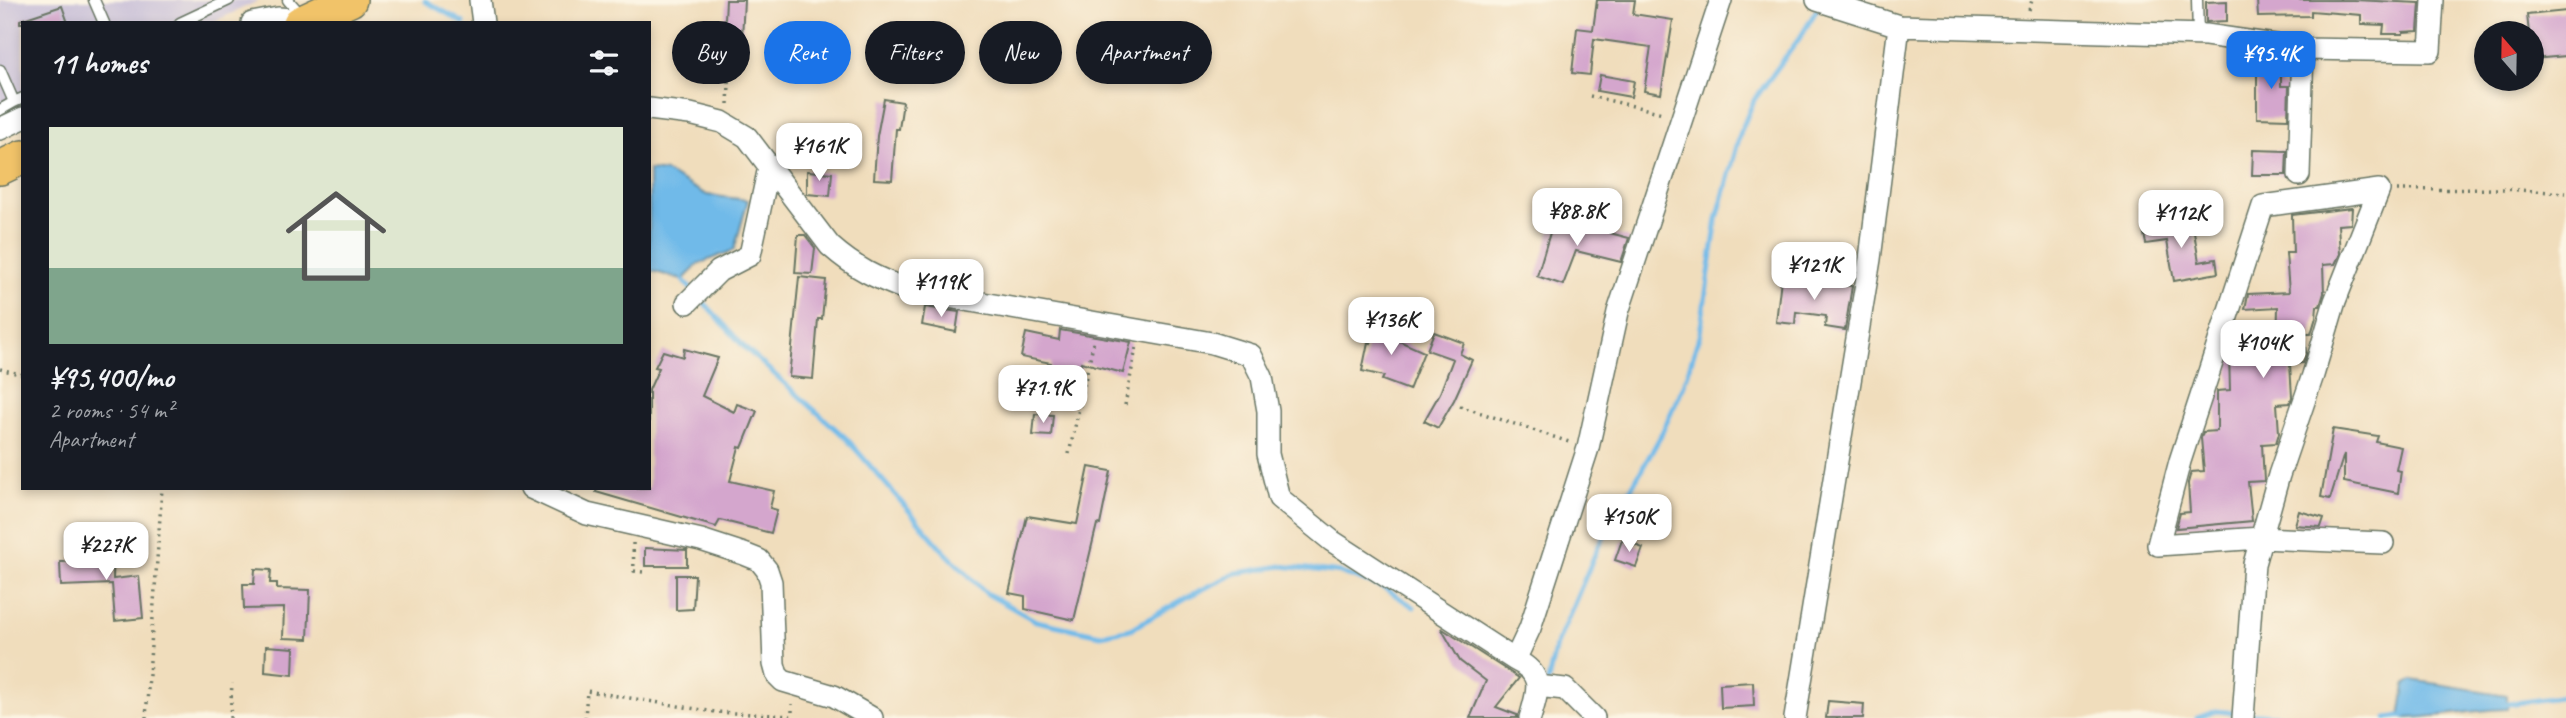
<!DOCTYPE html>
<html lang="en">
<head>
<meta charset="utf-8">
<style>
	:root { --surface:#171b24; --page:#20242c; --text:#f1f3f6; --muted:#9ea1a6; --accent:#1a73e8 }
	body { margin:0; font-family:Caveat,sans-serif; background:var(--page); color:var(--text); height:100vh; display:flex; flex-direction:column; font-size:26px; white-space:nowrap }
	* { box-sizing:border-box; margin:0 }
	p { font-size:23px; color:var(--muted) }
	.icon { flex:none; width:38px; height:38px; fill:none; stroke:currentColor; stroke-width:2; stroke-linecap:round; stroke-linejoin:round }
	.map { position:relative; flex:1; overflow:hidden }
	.sheet { position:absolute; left:21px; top:21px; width:630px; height:469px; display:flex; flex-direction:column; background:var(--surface); border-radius:0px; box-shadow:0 4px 10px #0003 }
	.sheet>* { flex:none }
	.hud { position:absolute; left:672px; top:21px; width:665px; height:63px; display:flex; gap:14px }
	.needle { width:46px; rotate:340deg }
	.tools { position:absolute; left:2474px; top:21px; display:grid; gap:14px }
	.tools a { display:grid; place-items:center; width:70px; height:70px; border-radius:50%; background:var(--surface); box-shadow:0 4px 10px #0003; font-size:35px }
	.price { position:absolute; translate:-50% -60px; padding:0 16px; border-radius:14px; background:#fff; color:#222; font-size:23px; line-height:46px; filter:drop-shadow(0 2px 4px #0008) }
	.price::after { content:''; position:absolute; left:50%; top:42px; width:21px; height:16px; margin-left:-10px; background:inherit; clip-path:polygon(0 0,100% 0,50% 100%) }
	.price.selected { background:var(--accent); color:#fff }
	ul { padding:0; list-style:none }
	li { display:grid; align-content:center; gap:14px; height:371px; padding:0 28px }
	li span { display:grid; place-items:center; height:217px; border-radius:0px; color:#555 }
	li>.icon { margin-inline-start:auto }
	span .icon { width:126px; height:126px; fill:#fffc; stroke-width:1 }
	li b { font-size:30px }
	h2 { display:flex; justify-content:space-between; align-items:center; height:84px; padding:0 28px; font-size:30px }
	.pill { padding:0 24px; border-radius:32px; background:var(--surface); box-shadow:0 4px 10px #0003; font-size:24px; line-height:63px }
	.pill.selected { background:var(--accent); color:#fff }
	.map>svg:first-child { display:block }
</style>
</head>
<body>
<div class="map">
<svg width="2566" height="718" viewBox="0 0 2566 718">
	<rect width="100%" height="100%" fill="#fcf5e5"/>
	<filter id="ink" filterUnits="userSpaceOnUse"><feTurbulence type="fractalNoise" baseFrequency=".0143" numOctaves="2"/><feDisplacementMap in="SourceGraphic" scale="14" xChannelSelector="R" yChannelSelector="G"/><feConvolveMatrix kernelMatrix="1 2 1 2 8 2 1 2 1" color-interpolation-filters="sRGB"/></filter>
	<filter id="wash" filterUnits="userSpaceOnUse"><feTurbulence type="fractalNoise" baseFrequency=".00686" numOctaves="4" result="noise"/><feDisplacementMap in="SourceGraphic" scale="28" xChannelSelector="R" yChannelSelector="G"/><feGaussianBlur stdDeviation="1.57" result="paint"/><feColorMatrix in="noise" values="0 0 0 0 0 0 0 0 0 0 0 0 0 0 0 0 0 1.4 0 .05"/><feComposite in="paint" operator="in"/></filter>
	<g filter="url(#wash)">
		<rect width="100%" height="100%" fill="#f0ddbc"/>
		<path fill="#c8bfd8" d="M0,0H260L211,23H23V110L0,120Z"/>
		<path fill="#70bae9" stroke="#487c8e" stroke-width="2" d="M649,170L666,172L707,195L748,200L734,250L698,264L683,280L649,270Z
			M2412,680L2507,695V709C2471,710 2436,718 2400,718L2405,685Z"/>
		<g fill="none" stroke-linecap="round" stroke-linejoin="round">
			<path stroke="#70bae9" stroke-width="5" d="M425,1L464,23
				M683,280L693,291
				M700,298L745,348L846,438L943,550L986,593L1036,621L1101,635L1131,629L1189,596L1236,573L1282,566L1341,573L1384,588L1414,607
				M1548,681L1555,649L1598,547L1659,439L1684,385L1700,333L1717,219L1741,131L1754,100L1801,36L1819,6
				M2501,705L2566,696
				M2248,713L2314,718
				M2197,718L2216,711L2238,713
				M2387,718L2404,716"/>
		</g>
		<g id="blocks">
			<path fill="#d4a6cd" d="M726,0H744L742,38H724Z
				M1597,0H1635L1633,14L1673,20L1661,94L1644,91L1651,47L1594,39L1590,75L1572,73L1577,28L1593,30Z
				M2257,0H2354L2420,3L2418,31L2403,32V34H2383L2384,25L2361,24V15L2311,11V16L2258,17Z
				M2227,1V21L2206,22V2Z
				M62,6L68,23H20V20Z
				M2566,11V56L2532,59V33H2529L2527,15Z
				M2257,57L2271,58L2272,61H2281V86H2289L2288,119L2257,118Z
				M1600,75L1634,81L1631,97L1597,91Z
				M884,99L903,102L899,129H896L892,180L874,179L877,136Z
				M2253,150L2287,151L2286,175H2252Z
				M807,171L832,173L830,196L807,194Z
				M2352,208L2351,224L2338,225L2340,254L2335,264L2323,265L2324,293L2320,306H2317L2316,317L2311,334H2304L2306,354L2303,363L2290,364L2292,397L2290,403L2277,404L2279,433L2276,443L2262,444L2264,481L2248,482L2252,521L2176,528L2180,513L2190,512L2188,483L2191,472L2204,471L2201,438L2203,432L2217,431V391L2230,390L2229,352L2277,349L2278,307L2245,309L2248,294L2289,292L2286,253H2293L2292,215Z
				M1555,216L1583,224V226L1629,238L1621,262L1576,251L1563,285L1537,276Z
				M2192,220L2199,262L2216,259L2218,273L2174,281L2167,241L2146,244L2143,229Z
				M798,235H805L815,248L812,274L795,273Z
				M799,277L826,280L822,319H818L813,379L789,377Z
				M1781,279L1852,286L1845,330L1825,327L1826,316L1796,312L1795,324L1776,322Z
				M925,307L959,312L956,332L922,325Z
				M1379,316L1392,320L1388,336L1424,352L1409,390L1382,380L1384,376L1362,371L1368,342L1371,343Z
				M1060,330L1131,342L1123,373L1081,362L1077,398L1047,394L1051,363L1021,357L1026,333L1059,340Z
				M1434,332L1464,343L1460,354L1472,360L1454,400L1438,428L1424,421L1440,393L1453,359L1427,350Z
				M684,349L718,358L702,396L734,412L737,404L757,411L742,448L739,447L730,481L774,491L770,508L777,510L771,533L720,520L716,527L596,492L597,488H649V390L659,368L655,367L663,351L683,357Z
				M1035,414L1053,415L1051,436L1033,435Z
				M2333,429L2378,436L2376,442L2401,447L2396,470L2401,471L2398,493L2344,482V454L2330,499L2321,497Z
				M1089,467L1111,471L1100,525L1097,524L1074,620L1025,609V596L1009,593L1027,516L1077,524Z
				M2299,511L2324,518L2321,527L2295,525Z
				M1622,540L1643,548L1636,567L1615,560Z
				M95,545H114L113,579L139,576L143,618L115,621L112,584L61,586L60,562L95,561Z
				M645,548L687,550V566H645Z
				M255,569L271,570L270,583H277V589L310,590L308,639L283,638L284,608L244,609L243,584H254Z
				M676,575H695L693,609L676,610Z
				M1441,628L1519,678L1496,707L1517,715V718H1470L1486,681L1460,661Z
				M266,646L294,648L293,675L265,672Z
				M1753,682L1754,706L1721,708L1720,684Z
				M1828,701L1864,704L1863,718H1826Z"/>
		</g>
	</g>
	<g filter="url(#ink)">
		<use href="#blocks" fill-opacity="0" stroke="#687564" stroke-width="2"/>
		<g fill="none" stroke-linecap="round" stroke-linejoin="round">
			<g stroke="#687564" stroke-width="13">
				<path id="service" d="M94,0L104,23
					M288,0L302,16
					M2197,0L2198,35
					M180,23L229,0
					M0,70L14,102L23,98
					M0,110L14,102"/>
			</g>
			<g stroke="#687564" stroke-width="24">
				<path id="minor" d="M480,0L483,23
					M1817,0L1899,26L2206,35L2303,49L2430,51L2433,0
					M252,23L278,18L306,20
					M649,109L690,114L722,122L747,137L830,246C856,269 876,278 908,290L1212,343L1251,355L1262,377L1268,411V454L1279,498L1332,541L1515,660
					M0,129L23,118
					M2299,175L2303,49
					M687,303L719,271L750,255L769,167
					M531,488L587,514L701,540L744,554L759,560L767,570L771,582L774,664L777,675L783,681L834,696L872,718
					M1537,686L1565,689L1594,718
					M1530,718C1538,691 1545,674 1515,660L1530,628L1588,448L1618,312L1721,0
					M1795,718L1870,259L1899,26
					M2243,718L2254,564L2279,475L2313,375L2335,301L2379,190L2263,206L2180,461L2158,545L2261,538L2383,543"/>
			</g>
			<g stroke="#687564" stroke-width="36">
				<path id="primary" d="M300,23L350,0
					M0,168L23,157"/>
			</g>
			<path stroke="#687564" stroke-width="3.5" stroke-dasharray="2 5" stroke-linecap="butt" d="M2029,10L2032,0
				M1590,96L1663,113
				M728,104L730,64
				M2397,190L2502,189L2566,193
				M0,369L23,375
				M1125,405L1136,348
				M1460,406L1569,442
				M1069,454L1094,340
				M633,543L634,571L643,572
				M146,718L162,488
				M230,718L232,683
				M585,718L587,691L715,712L792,716V704"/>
			<use href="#service" stroke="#fff" stroke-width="10"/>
			<use href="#minor" stroke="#fff" stroke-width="21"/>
			<use href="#primary" stroke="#f1c369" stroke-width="33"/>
		</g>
	</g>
</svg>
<div class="tools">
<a><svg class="needle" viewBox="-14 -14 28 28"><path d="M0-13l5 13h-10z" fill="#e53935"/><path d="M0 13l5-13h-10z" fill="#9ea1a6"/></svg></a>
</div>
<b class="price selected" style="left:2271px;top:91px">¥95.4K</b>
<b class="price" style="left:819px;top:183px">¥161K</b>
<b class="price" style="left:1577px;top:248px">¥88.8K</b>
<b class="price" style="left:2181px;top:250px">¥112K</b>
<b class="price" style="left:1814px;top:302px">¥121K</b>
<b class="price" style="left:941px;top:319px">¥119K</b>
<b class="price" style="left:1391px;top:357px">¥136K</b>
<b class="price" style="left:2263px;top:380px">¥104K</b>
<b class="price" style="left:1043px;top:425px">¥71.9K</b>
<b class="price" style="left:1629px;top:554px">¥150K</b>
<b class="price" style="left:106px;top:582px">¥227K</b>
<div class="hud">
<a class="pill">Buy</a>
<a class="pill selected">Rent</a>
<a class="pill">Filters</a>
<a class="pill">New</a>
<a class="pill">Apartment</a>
</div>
<section class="sheet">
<h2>11 homes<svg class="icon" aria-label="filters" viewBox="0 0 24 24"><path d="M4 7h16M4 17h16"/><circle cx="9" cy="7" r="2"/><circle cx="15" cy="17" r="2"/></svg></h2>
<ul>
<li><span style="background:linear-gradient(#dfe7d0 65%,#7fa58c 0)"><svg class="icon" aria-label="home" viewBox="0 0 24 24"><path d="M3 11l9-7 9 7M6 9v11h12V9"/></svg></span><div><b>¥95,400/mo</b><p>2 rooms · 54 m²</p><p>Apartment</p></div></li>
</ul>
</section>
</div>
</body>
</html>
